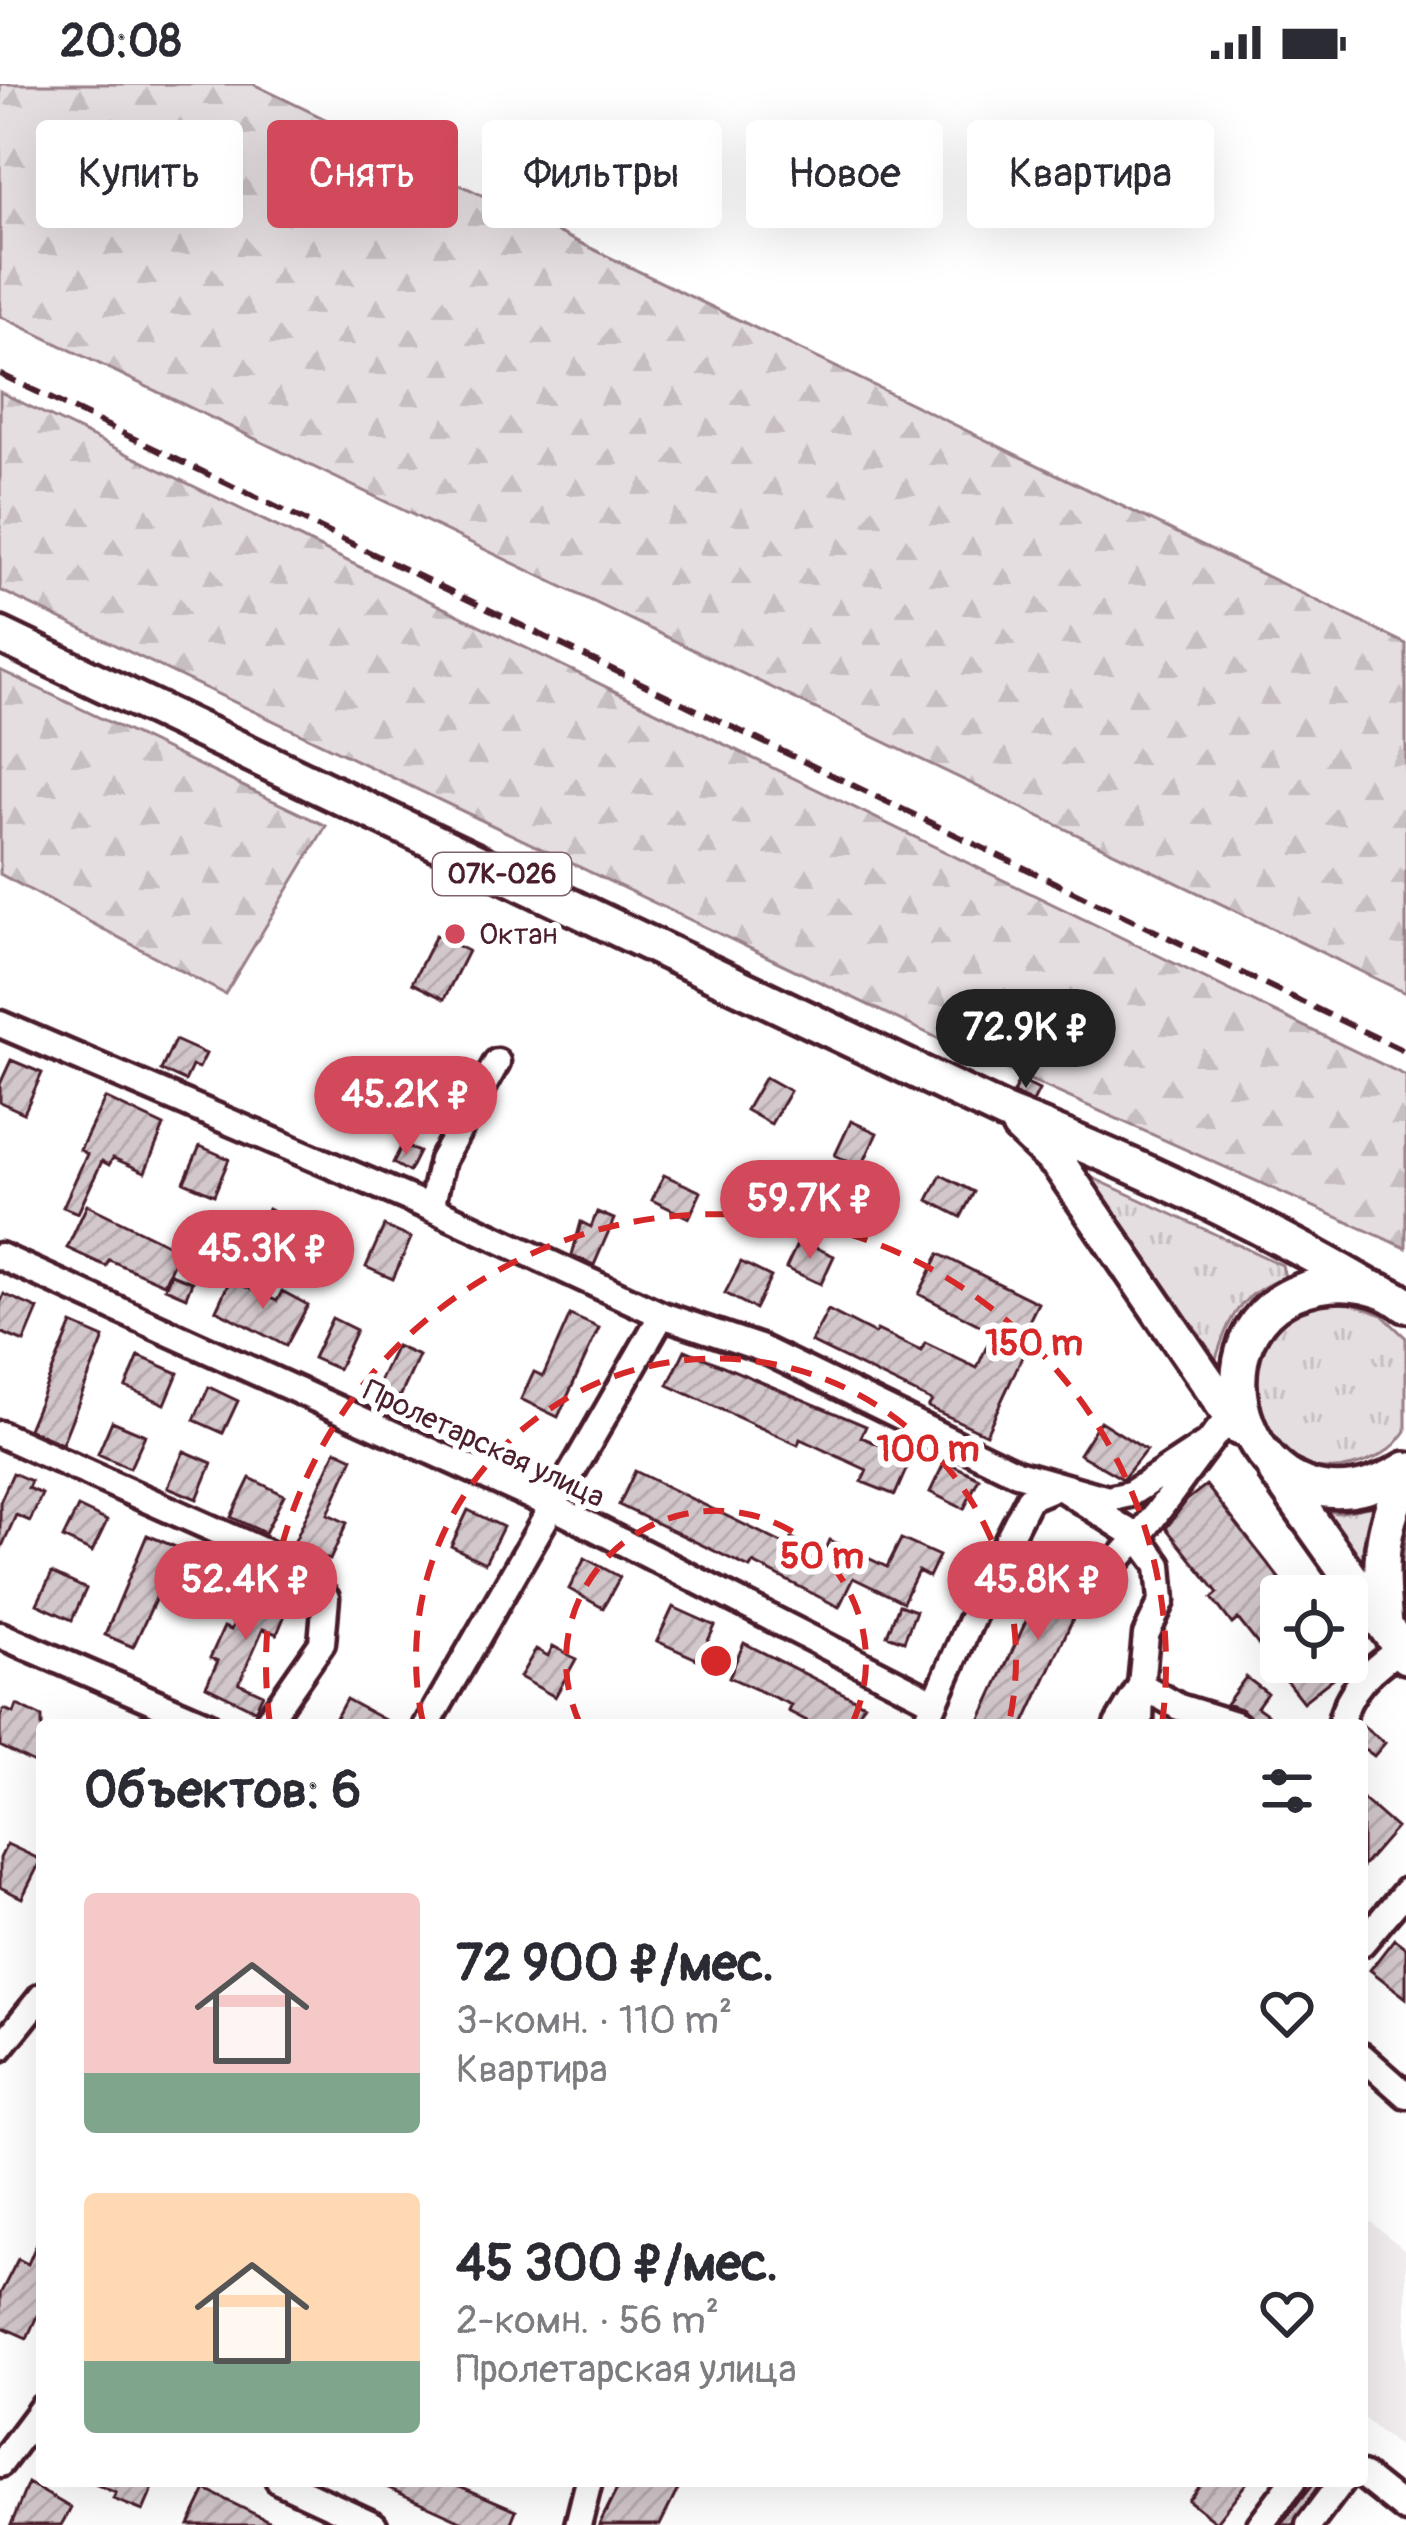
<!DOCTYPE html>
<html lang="ru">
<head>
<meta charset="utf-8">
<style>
	:root { --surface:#fff; --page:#f7f7f7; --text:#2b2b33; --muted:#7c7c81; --accent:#d1495b }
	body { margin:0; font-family:Pangolin,sans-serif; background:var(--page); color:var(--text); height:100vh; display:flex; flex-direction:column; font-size:45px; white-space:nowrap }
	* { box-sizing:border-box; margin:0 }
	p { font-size:39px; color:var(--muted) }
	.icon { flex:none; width:66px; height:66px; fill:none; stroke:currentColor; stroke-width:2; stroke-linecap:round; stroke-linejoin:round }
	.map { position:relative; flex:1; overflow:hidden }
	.details { position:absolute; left:36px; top:1635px; width:1332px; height:768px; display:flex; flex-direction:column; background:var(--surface); border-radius:12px; box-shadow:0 12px 48px #0002 }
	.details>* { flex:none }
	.guide { position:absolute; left:36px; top:36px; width:1335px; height:108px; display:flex; gap:24px }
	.controls { position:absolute; left:1260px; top:1491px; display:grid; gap:24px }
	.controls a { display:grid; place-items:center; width:108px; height:108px; border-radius:12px; background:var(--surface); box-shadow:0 12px 48px #0002; font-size:60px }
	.price { position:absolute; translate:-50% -102px; padding:0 27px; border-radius:42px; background:var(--accent); color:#fff; font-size:39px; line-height:78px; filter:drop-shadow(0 3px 6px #0008) }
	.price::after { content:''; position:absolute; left:50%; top:72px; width:36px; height:27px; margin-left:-18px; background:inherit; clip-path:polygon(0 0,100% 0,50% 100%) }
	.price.on { background:#222; color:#fff }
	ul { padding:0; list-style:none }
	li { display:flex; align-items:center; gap:36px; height:300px; padding:0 48px }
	li span { display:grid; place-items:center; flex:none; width:336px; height:240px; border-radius:12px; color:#555 }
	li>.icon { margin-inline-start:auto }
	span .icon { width:144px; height:144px; fill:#fffc; stroke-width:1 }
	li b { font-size:51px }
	h2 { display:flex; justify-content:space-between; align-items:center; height:144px; padding:0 48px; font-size:51px }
	.chip { padding:0 42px; border-radius:12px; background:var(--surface); box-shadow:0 12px 48px #0002; font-size:42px; line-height:108px }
	.chip.on { background:var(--accent); color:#fff }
	.status { display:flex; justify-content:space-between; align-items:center; height:84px; padding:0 60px; background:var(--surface); direction:ltr }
	.status svg { height:33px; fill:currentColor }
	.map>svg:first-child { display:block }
</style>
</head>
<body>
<div class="status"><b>20:08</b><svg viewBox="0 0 49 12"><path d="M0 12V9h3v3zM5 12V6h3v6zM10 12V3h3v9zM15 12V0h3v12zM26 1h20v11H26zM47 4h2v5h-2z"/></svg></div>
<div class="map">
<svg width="1406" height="2441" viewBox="0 0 1406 2441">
	<defs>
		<pattern id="grass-tufts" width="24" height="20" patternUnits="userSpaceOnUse" patternTransform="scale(3)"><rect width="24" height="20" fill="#e5dee0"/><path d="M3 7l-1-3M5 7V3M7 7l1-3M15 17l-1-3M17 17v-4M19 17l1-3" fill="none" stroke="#c6bec0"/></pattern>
		<pattern id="forest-firs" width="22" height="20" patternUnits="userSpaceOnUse" patternTransform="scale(3)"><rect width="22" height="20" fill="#e5dee0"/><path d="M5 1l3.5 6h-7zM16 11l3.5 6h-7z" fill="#c6bec0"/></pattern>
		<pattern id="building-hatch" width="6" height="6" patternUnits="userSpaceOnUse" patternTransform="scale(3)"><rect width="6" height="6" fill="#d2c7cb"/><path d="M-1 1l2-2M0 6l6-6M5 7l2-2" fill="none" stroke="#b6aaae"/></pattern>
	</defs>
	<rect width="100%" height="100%" fill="#fff"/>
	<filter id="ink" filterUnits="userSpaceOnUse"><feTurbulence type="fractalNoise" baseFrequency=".00833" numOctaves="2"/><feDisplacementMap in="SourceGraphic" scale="24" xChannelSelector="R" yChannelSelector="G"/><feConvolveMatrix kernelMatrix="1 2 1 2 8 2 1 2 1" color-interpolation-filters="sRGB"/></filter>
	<g filter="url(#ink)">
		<path fill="#f2eeef" d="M1362,2131L1406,2167V2369L1362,2333Z"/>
		<path fill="url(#grass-tufts)" stroke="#987e86" stroke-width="3" d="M1091,1093L1282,1181L1285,1193C1239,1211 1229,1233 1215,1278L1205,1280L1084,1104Z
			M1350,1219L1382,1231L1406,1254V1347C1393,1367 1375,1376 1353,1382C1257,1409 1213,1256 1313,1222C1324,1218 1338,1220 1350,1219Z
			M1406,1420V1537L1402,1539L1393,1478Z
			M1374,1422L1363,1463L1365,1490L1313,1424L1338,1429Z"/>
		<path fill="url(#forest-firs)" stroke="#987e86" stroke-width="3" d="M0,0H253L1406,560V909L0,232Z
			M0,308L1406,992V1164L952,961L0,506Z
			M0,586L326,742L225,910L0,790Z"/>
		<path fill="url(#building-hatch)" stroke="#4a1f2b" stroke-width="3" d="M436,851L468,867L444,915L412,899Z
			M175,956L206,970L199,984L192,982L185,997L161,986Z
			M11,976L42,989L24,1029L0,1018V1000Z
			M765,993L790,1007L771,1040L746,1026Z
			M1019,996L1039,1006L1033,1018L1013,1009Z
			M105,1014L164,1042L145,1088L113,1074L109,1081L102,1077L78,1129L63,1123L87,1070L80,1066Z
			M851,1037L877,1049L861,1084L835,1071Z
			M402,1061L419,1068L409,1088L393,1079Z
			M200,1062L229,1075L214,1111L184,1098Z
			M664,1091L701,1108L689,1134L652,1116Z
			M941,1091L974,1108L961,1133L928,1116Z
			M87,1121L179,1166L164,1200L109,1176L106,1182L67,1164Z
			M268,1125L339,1164L330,1181L256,1151Z
			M597,1128L614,1135L594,1181L572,1171L581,1138L591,1143Z
			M384,1142L411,1154L393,1195L366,1183Z
			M799,1156L834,1172L821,1200L786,1184Z
			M939,1170L1038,1219L1015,1265L1024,1269L986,1350L928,1323L932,1317L811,1258L828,1226L875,1250L877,1246L921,1267L925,1259L977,1284L993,1248L919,1210Z
			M741,1178L771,1193L755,1225L725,1209Z
			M171,1190L192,1198L186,1213L165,1204Z
			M230,1196L277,1217L282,1207L308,1221L286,1262L216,1226Z
			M4,1210L38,1225L24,1258L0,1248V1220Z
			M570,1231L599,1244L558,1333L521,1315L534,1288L543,1292Z
			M332,1234L356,1246L338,1285L313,1274Z
			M72,1240L104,1254L62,1360L28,1345Z
			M396,1262L419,1272L400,1313L377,1302Z
			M685,1266L866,1342L861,1353L911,1374L895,1411L862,1398L867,1386L800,1355L798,1361L668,1301Z
			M139,1272L178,1289L165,1320L126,1303Z
			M209,1303L238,1317L223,1349L194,1336Z
			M112,1337L145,1351L130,1384L98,1370Z
			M1100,1337L1146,1366L1123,1395L1079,1370Z
			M336,1366L353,1374L328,1430L347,1439L330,1476L294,1459Z
			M184,1367L212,1379L197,1415L168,1403Z
			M945,1377L979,1394L964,1425L930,1408Z
			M635,1387L788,1462L792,1454L824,1470L830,1456L887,1483L901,1455L939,1472L929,1493L918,1487L903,1518L853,1494L839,1523L753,1479L750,1484L619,1421Z
			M13,1389L31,1397L28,1404L42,1410L30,1437L16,1431L0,1467V1418Z
			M250,1394L284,1411L265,1449L231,1433Z
			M1206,1401L1293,1512H1281V1578H1354L1303,1618L1238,1535L1232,1540L1212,1514L1218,1509L1166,1444L1187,1416Z
			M78,1423L107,1437L92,1468L63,1454Z
			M468,1426L503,1443L485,1479L451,1462Z
			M147,1451L183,1466L168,1503L162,1501L133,1563L105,1551Z
			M1058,1468L1095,1487L1024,1641H978Z
			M585,1474L620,1493L603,1524L569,1505Z
			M52,1489L86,1505L72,1536L37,1520Z
			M250,1499L291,1516L277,1550L263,1545L239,1599L263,1610L255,1626L206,1602L218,1577L210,1574L224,1543L231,1546Z
			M899,1521L916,1527L904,1557L887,1551Z
			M673,1523L715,1542L699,1576L657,1557Z
			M744,1559L864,1620L853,1641H815L788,1627L791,1621L729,1593Z
			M553,1562L576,1575L555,1613L520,1593L536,1565L548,1572Z
			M1246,1593L1267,1609L1257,1623L1267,1630L1259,1641H1253L1243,1626L1226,1620Z
			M346,1615L394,1641H332Z
			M17,1621L42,1633V1683L0,1662V1634L4,1625L14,1629Z
			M1362,1641L1385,1659L1374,1672L1362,1663Z
			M1362,1714L1396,1744L1362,1783Z
			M7,1760L41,1776L22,1814L0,1803V1774Z
			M1394,1855L1406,1864V1914L1370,1886Z
			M42,2147V2221L27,2254L0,2242V2210L18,2175L28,2180Z
			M88,2397H156L143,2427L113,2415L116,2409Z
			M373,2397H448L516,2426L510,2441H470Z
			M621,2397H682L660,2441H599Z
			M1203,2397H1248L1216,2438L1188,2416Z
			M1315,2397H1321L1293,2441H1281Z
			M28,2399L71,2424L61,2441H11Z
			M206,2406L277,2441H189Z"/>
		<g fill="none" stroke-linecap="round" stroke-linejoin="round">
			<g stroke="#4a1f2b" stroke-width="33">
				<path id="minor" d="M0,940L431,1124L662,1231L760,1264L1017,1389L1108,1415L1130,1410L1206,1360
					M431,1124L442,1076L497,978
					M0,1172L552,1422L935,1618
					M0,1350L287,1478L326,1514L322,1559L265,1641
					M1111,1483C1155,1438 1188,1382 1229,1333
					M0,1551L208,1641
					M427,1641L662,1231
					M925,1641L996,1479L1029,1414L1058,1402L1139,1454L1159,1481L1162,1517L1146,1551L1141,1601L1179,1623L1237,1641
					M1117,1641L1141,1601L1140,1641
					M1340,1641C1348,1605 1370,1586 1400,1565
					M1362,1859L1406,1807
					M0,1964L42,1912
					M1362,1972L1406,2011
					M0,2380L42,2324
					M1362,2391L1406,2426
					M279,2397L374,2441
					M578,2441L589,2397
					M1260,2441L1293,2397
					M1309,2441L1342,2397"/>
			</g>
			<g stroke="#4a1f2b" stroke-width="42">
				<path id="major" d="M0,551L1005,1029C1129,1077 1251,1135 1367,1202
					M1019,1042L1059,1080L1239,1344
					M1406,1221C1381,1202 1349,1196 1318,1202C1168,1234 1250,1480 1406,1385
					M1276,1388L1406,1572
					M1385,1541C1379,1477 1379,1449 1406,1389"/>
			</g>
			<use href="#minor" stroke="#fff" stroke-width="24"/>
			<use href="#major" stroke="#fff" stroke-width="33"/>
			<path stroke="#4a1f2b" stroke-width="6" stroke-dasharray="18 9" stroke-linecap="butt" d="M0,290L1406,968"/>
		</g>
	</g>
	<g fill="none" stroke="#d62828" stroke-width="6" stroke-dasharray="21 15">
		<path d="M580 1640A150 150 0 1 1 852 1640"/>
		<path d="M423 1639A300 300 0 1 1 1009 1639"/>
		<path d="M270 1640A450 450 0 1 1 1162 1640"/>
	</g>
	<circle fill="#d1495b" stroke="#fff" stroke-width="4.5" cx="455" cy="850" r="12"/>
	<g text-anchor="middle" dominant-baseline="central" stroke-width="12" stroke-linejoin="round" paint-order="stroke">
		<rect fill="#fff" stroke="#80626b" stroke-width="3" x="433" y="769" width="138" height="42" rx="9"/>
		<g font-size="27" font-weight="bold" fill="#4a1f2b">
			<text x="502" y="790">07К-026</text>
		</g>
		<g font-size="30" fill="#4a1f2b" stroke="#fff" text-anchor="start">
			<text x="479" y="850">Октан</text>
		</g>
		<g font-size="30" fill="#4a1f2b" stroke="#fff">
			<text transform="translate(484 1360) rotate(25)">Пролетарская улица</text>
		</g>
	</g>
	<circle cx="716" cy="1577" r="18" fill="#d62828" stroke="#fff" stroke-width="6"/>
	<g font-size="36" text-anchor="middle" font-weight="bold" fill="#d62828" stroke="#fff" stroke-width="12" stroke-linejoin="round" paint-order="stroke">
		<text x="1034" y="1271">150 m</text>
		<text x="928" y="1377">100 m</text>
		<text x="822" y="1484">50 m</text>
	</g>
</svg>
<div class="controls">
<a><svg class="icon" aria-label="locate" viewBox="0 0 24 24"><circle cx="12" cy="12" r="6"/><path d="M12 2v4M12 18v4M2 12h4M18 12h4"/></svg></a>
</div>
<b class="price on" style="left:1026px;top:1007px">72.9K ₽</b>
<b class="price" style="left:406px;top:1074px">45.2K ₽</b>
<b class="price" style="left:810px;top:1178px">59.7K ₽</b>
<b class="price" style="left:263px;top:1228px">45.3K ₽</b>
<b class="price" style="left:246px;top:1559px">52.4K ₽</b>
<b class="price" style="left:1038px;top:1559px">45.8K ₽</b>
<div class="guide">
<a class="chip">Купить</a>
<a class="chip on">Снять</a>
<a class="chip">Фильтры</a>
<a class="chip">Новое</a>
<a class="chip">Квартира</a>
</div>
<section class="details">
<h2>Объектов: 6<svg class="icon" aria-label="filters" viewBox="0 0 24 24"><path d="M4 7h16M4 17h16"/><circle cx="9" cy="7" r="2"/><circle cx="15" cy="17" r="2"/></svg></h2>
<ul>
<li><span style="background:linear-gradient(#f6c9c9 75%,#7fa58c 0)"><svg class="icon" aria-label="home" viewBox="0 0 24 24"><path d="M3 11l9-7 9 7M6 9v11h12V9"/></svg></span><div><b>72 900 ₽/мес.</b><p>3-комн. · 110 m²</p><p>Квартира</p></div><svg class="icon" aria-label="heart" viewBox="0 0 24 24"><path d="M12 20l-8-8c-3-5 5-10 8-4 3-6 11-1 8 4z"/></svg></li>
<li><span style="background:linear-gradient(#ffd9b3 70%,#7fa58c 0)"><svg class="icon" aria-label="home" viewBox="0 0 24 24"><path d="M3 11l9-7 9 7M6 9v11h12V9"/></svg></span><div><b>45 300 ₽/мес.</b><p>2-комн. · 56 m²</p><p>Пролетарская улица</p></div><svg class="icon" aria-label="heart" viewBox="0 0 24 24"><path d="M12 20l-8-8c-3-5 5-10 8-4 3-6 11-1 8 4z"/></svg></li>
</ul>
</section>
</div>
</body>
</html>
